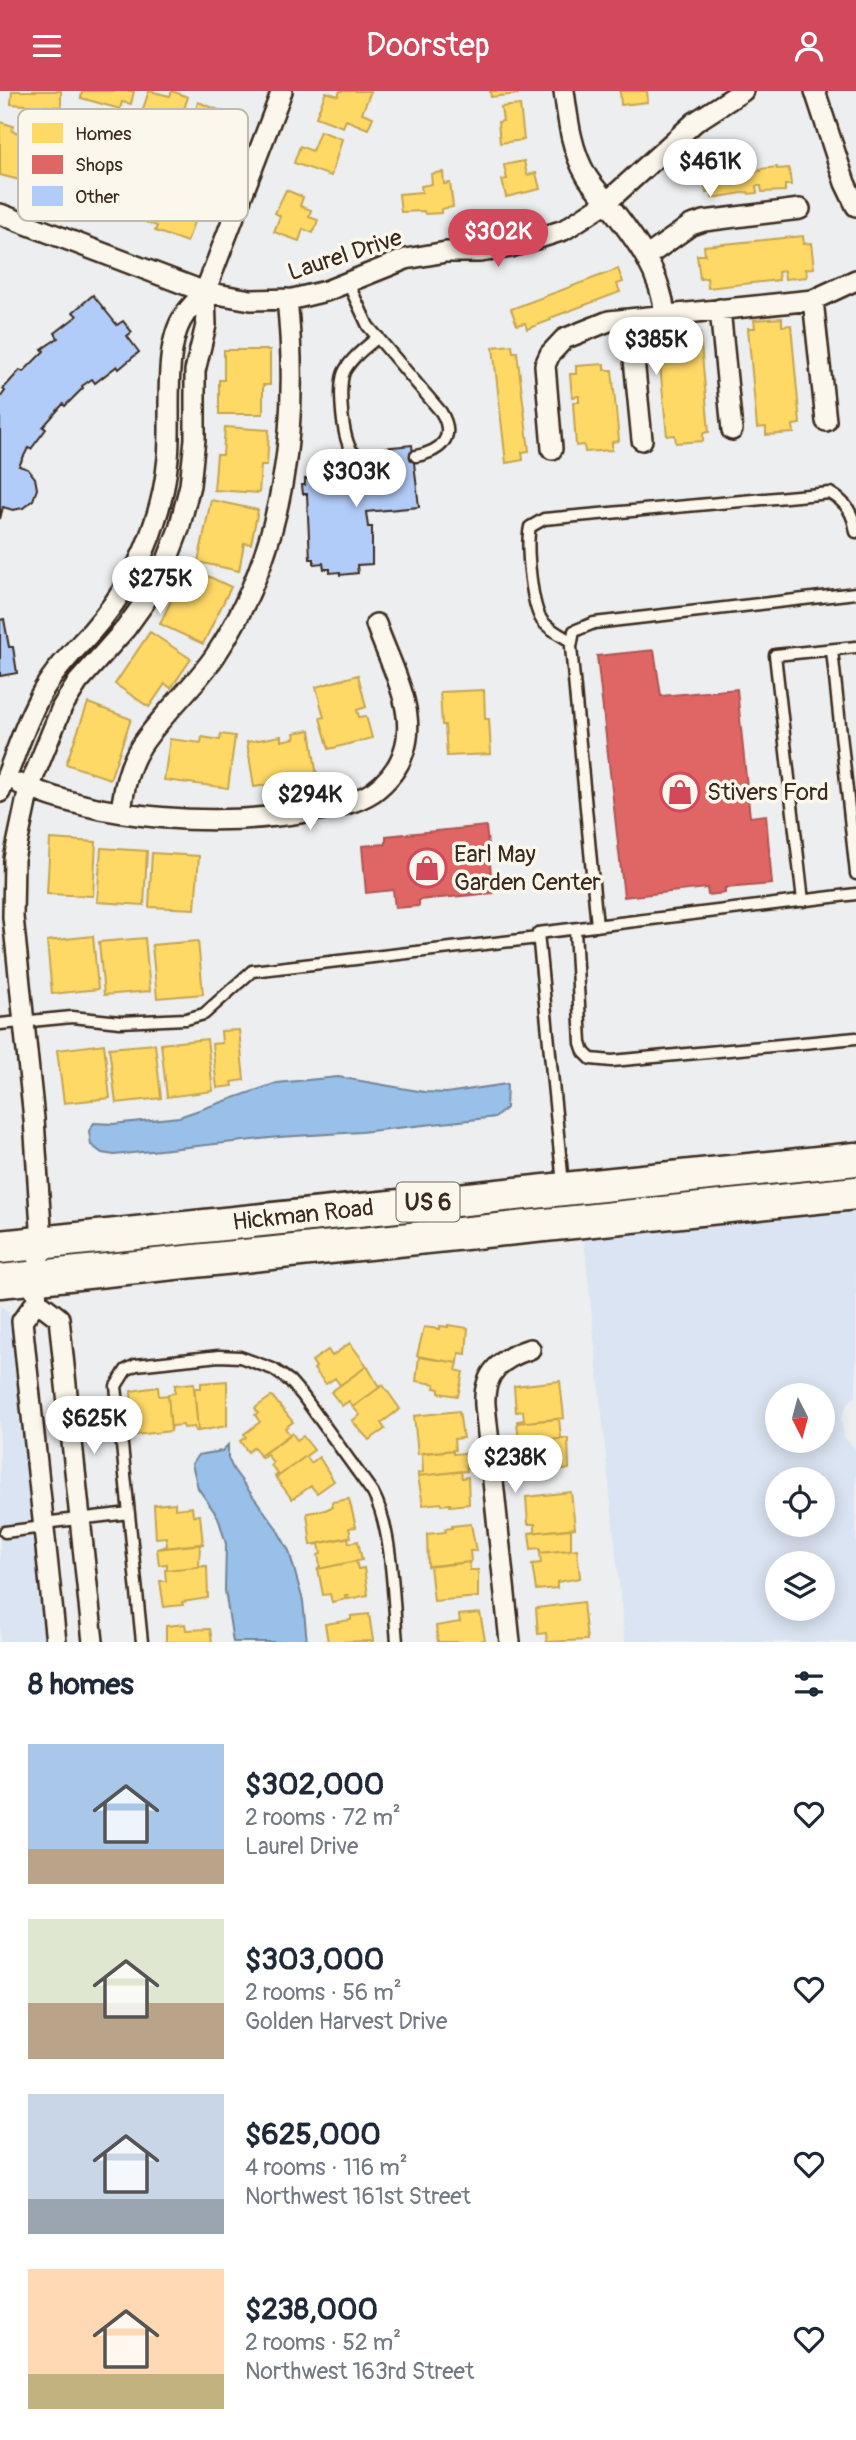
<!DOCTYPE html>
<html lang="en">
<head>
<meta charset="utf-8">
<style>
	:root { --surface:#fff; --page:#f6f6f7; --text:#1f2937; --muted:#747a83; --accent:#d1495b }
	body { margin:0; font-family:Pangolin,sans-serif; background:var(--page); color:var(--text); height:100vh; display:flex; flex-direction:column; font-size:26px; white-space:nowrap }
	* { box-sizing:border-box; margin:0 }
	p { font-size:23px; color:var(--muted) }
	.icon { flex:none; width:38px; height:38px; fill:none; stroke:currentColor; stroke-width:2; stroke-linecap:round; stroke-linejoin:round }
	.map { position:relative; height:1551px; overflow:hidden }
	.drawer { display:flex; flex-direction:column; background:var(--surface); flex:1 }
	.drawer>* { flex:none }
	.needle { width:46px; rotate:174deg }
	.tools { position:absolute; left:765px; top:1292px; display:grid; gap:14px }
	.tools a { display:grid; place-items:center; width:70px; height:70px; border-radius:50%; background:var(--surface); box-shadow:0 4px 18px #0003; font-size:35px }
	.price { position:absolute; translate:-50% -60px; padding:0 16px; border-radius:24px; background:#fff; color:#222; font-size:23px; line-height:46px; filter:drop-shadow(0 2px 4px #0008) }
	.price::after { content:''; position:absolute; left:50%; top:42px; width:21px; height:16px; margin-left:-10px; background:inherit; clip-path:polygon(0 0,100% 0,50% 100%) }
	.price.on { background:var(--accent); color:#fff }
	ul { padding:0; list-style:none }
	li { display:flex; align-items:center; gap:21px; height:175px; padding:0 28px }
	li span { display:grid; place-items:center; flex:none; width:196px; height:140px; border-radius:0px; color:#555 }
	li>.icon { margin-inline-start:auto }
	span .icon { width:84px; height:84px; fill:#fffc; stroke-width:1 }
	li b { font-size:30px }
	h2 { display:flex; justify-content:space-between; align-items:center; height:84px; padding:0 28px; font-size:30px }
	header { display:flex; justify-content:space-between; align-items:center; height:91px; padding:0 28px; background:var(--accent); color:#fff; font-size:32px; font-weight:600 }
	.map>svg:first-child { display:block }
</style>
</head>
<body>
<header><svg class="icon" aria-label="menu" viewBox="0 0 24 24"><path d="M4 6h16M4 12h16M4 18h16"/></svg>Doorstep<svg class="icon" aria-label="person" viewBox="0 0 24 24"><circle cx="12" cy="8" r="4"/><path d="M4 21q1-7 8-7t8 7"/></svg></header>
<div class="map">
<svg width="856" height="1551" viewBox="0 0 856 1551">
	<rect width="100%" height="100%" fill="#eceeef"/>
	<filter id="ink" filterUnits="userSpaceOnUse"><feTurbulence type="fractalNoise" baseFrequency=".0143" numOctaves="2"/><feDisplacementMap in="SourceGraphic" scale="14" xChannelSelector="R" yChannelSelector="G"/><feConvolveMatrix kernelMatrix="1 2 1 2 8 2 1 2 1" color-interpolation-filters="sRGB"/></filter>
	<g filter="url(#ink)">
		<path fill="#dbe4f2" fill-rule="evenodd" d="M856,1119V1305L847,1313L841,1328L844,1346L856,1358V1551H625L584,1147ZM777,1304H822V1349H777ZM777,1388H822V1433H777ZM777,1472H822V1517H777Z
			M0,1214L8,1221L14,1233L48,1551H0Z"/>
		<path fill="#98c0e8" stroke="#738497" stroke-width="2" d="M338,986L424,1001L446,1002L507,993L506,1017L496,1026L361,1041L279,1046L114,1064L102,1062L91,1054L89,1040L94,1032L113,1033L179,1026L277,992Z
			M228,1354V1367L233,1378L275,1435L289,1460L303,1510L307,1551H233L225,1499L226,1453L218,1426L198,1397L192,1373L198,1364L222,1360Z"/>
		<path fill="#ffd966" stroke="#c4a450" stroke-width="2" d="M12,0H61V16L11,13Z
			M82,0H134L131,13L122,11L120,18L81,7Z
			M149,0L170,5L172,0L188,6L171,57L160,53L164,42L138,33Z
			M340,0H371L362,22L373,26L368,38L346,29L343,36L316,26L326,1L338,5Z
			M490,0H518V3L491,6Z
			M620,0H647L648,11L621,14Z
			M198,11L232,24L219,64L185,54Z
			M520,14L524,49L500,52L498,31L503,30L501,16Z
			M0,31L13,35L12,40L56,53L43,95L0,84Z
			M320,40L342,48L331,85L294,72L300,55L312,60Z
			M524,70L527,84L536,82L540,98L506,106L502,89L507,88L504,74Z
			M777,76V78L789,77L791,94H785V100L762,101L761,95H756L757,102L749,103L748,101L712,107V102H706L704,85L731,80L732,82L761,80L760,78Z
			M443,81L444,93L450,92L453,116L441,118V122L425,123L424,120L401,121L399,103L422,101L421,95L432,93L431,83Z
			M143,82L176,94L174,100L187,105L189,99L203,105L187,151L155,140L157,135L128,125Z
			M286,99L303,106L300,115L311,119L309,126L318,129L313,142L303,138L299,150L274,141L280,125L275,122Z
			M803,145L804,153L811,152L814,177L806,178L807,186L785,188L784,180L778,181L779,189L708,197L707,187L700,188L697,164H705L704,155Z
			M618,178L623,191L617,193L620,201L550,227L551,229L527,238L525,232L517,234L511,218Z
			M782,227V235L791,234L800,333L793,334L794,342L766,344V336L757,337L748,237H755L754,229Z
			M691,235L692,243L700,242L709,341L703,342V350L676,352L675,344L667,345L657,245H664V237Z
			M512,254L513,261H517L529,360L522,361L523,369L506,372L493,256Z
			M224,259H270V294H263V323H219V289H224Z
			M604,273V279H612L619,350L612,351V359L585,361L584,354L576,355L573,311H579V305L572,306L570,283H576V275Z
			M225,336L269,339L267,374H261L259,402L214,399L217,364H223Z
			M211,409L258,419L251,453L244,452L239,480L198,471Z
			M193,478L231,496L203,553L160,533L175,501L180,504Z
			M150,541L191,568L171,597L165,593L149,616L115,593Z
			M358,584L366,616L357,619L359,626L366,625L372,647L329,658L320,627L324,626L316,596Z
			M484,599L485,628H489L491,663L447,665L445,634H442L440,601Z
			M88,612L131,628L110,688L66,673Z
			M310,639L317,686L305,687L306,692L286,695L285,691L254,696L247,651L281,645V650L295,647L294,642Z
			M221,643L235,645L228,697L164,689L170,648L201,652L202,646L220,649Z
			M50,748L96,751L93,805L47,803Z
			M101,757L147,760L144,814L97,811Z
			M152,762L199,765L195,818L149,816Z
			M93,845L98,898L52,903L47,850Z
			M145,847L150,900L104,904L99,851Z
			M198,850L203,903L157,907L152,854Z
			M239,939L244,989L232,991L233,995L217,997L212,953L222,952L221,940Z
			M207,948L213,1000L167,1006L161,953Z
			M104,953L110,1007L64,1012L57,959Z
			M155,953L161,1007L116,1012L109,957Z
			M448,1234L468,1237L466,1263L459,1262L458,1272L417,1265L424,1236L440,1238V1235L448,1236Z
			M350,1252L367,1275L340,1294L335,1287L326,1293L314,1278L316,1276L312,1270L328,1259L332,1265Z
			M419,1266L458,1272L456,1279L463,1281L458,1305L439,1302V1298L434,1297L435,1293L416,1290Z
			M367,1275L379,1296L383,1294L353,1316L349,1310L342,1315L331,1301Z
			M227,1290V1335L198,1340L194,1297H201V1292Z
			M560,1290L564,1327L517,1332V1330L524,1329L523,1320L516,1321L514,1295Z
			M194,1292L198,1340H195L194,1336L184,1337L183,1334L172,1335L171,1340L168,1303L175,1302V1294Z
			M383,1294L400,1318L381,1332L385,1338L369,1349L352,1330L360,1324L353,1316Z
			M158,1296L159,1305L168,1304L171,1340L136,1344L135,1330L141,1329L140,1320H132L131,1300Z
			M272,1305L293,1331L285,1337L290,1344L260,1365L254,1356L248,1361L240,1350L246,1346L244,1343L260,1331L255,1324L258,1322L255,1317Z
			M459,1320L463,1347L454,1348L455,1359L418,1363L414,1325Z
			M559,1328L561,1347H568L529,1351V1347L519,1348L517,1332Z
			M292,1342L297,1349L303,1345L314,1359L276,1387L275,1385L278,1383L271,1374L273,1372L267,1363L262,1367L260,1365Z
			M568,1347L569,1378L524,1386L520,1361L527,1360L526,1351Z
			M453,1359V1363L465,1362L467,1380L418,1385V1382L423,1381L422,1362Z
			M306,1365L311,1372L319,1366L334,1390L317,1402L311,1395L292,1408L276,1387Z
			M461,1380L462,1387L468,1386L469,1413L450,1415V1413L442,1414L441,1412L423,1414L418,1385Z
			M571,1401L575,1437L529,1442L535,1441V1433H528L526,1406Z
			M349,1408L356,1436L349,1437L351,1446L311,1454L307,1422L325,1419L332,1416V1411Z
			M175,1412V1418L192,1416L193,1425L200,1424L203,1453L157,1458L167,1455L166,1446L156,1447L154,1414Z
			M471,1433L476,1460H470L471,1471L428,1476L427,1443L446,1441L445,1438L452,1437V1435Z
			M571,1438V1459L540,1462V1457L531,1458L529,1442Z
			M348,1446L349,1452L358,1450L362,1469L318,1478L320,1475L318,1464L321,1463L319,1453L311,1454Z
			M200,1453L199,1475H207L167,1479V1473L159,1474L157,1458Z
			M577,1458L580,1487L557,1491V1497L536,1499L532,1473L541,1472L540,1462Z
			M356,1470L358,1478L364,1477L368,1504L348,1508V1504H345L346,1508L332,1511L330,1503L323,1504L318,1478Z
			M469,1471L470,1479H478V1506L434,1510L430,1475Z
			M207,1475L208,1507L182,1511L183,1514L164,1516L160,1490H166L165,1479Z
			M583,1511L587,1549L547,1551L546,1542L538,1543L536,1517Z
			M480,1522L485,1549L475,1551H438L436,1535L460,1531L459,1524Z
			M369,1523L373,1550L328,1551L325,1533L351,1529V1525Z
			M185,1533L186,1539L210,1538L212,1551H166V1535Z"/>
		<path fill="#e06666" stroke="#ae5450" stroke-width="2" d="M654,559L661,605L737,598L750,726L766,724L772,793L725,797V802L708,804L707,797L624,806L597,565Z
			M486,735L493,802L419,809V815L395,817L393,799L366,802L362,755L386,753V745Z"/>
		<path fill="#b2ccf9" stroke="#3b2a1e" stroke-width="2" d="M93,204L117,234L123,230L132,241L127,245L139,261L119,278L117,275L95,292L92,288L82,295L83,297L65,315L63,313L43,336L46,338L31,358L28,357L19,375L28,378L35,387L37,398L33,409L23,417L13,419L3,416L0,428V307L5,300L3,298L20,279L23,281L44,260L42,258L58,247L55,242L77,225L73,221Z
			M412,354L419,416L366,421L368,436H372V473L357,474L358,482L340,484V481L330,482V478H324L323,472L314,473V468H310L307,403H303L302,394H305V388L343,384V382L360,380L361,383L367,382L366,379L384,378L382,357Z
			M4,528L9,556H13L17,582L0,585V529Z"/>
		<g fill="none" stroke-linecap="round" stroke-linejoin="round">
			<g stroke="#3b2a1e" stroke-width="15">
				<path id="service" d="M348,192L368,235L441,321C456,346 442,360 416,365
					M378,246C366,256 351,267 344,281C338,295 342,351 353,361C361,369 374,368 385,368
					M572,551C563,545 552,540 544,532C531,519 526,454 530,436L544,428L830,402C847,412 853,422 856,441
					M832,559L856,783
					M803,810L775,564L856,556
					M597,835L571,556L574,540L594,532L856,502
					M575,838L581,952L584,961L591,968L612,970L856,947
					M0,933L72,926L120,931L186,928L204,923L252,880L538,847
					M563,1093L538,842L856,803
					M43,1432L129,1422
					M5,1441L43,1436
					M142,1551L116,1295L126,1279L136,1274L219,1265L240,1266L273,1278L290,1290L303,1305L373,1402C393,1439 393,1508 397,1551"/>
			</g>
			<g stroke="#3b2a1e" stroke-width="24">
				<path id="minor" d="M564,0C568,29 571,58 586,84C591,93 599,101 606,110C632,144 661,179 665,224
					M815,0L845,92L856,115
					M0,123L205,201L251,209L293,208L326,200L406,168L446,161H480L511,156L564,139L607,111L695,31L743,0
					M646,166L691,134L704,130L800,118
					M813,209L826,330
					M720,218L732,339
					M630,228L642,349
					M552,358L545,274L550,263L564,248L609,230L813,209L856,189
					M20,693C104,730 218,736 307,721C330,717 353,714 373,701C387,691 399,676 404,660C418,619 389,571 376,533
					M0,701C15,667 25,630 44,598C57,576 75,559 92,540C119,509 143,470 155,430C162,410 166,388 168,367C172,330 162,256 184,225C189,216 198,209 205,201L282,0
					M121,720C124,698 128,675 141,655C162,623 193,597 215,565C285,460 300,331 287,208
					M37,1210L59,1227L93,1551
					M56,1551L22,1230L37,1210L35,1186L42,1152L34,1028L13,826L14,768L29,697L62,616L78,591L126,537L144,512L166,472L179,438L190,394L195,348V280L206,234L205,201
					M510,1551L485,1314C483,1281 502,1267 530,1258"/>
			</g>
			<g stroke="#3b2a1e" stroke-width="37">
				<path id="trunk" d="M0,1156L856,1068
					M0,1190L856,1102"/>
			</g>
			<use href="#service" stroke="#fbf7ec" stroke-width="10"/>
			<use href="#minor" stroke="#fbf7ec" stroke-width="19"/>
			<use href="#trunk" stroke="#fbf7ec" stroke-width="32"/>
		</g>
	</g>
	<defs>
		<g id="shop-ring" transform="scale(2.0125)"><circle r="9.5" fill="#fbf7ec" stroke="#d1495b" stroke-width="1.5"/><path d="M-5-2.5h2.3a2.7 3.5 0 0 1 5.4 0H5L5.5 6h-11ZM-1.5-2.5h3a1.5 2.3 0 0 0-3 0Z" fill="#d1495b"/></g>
	</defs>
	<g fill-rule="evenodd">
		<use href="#shop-ring" x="680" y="701"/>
		<use href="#shop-ring" x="427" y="777"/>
	</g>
	<g text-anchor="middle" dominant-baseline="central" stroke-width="7" stroke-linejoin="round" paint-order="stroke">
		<rect fill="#fbf7ec" stroke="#75685c" stroke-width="2" x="396.5" y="1091.5" width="63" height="39" rx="5"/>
		<g font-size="23" font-weight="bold" fill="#3b2a1e">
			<text x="428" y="1111">US 6</text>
		</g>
		<g font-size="24" fill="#3b2a1e" stroke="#fbf7ec">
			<text transform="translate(345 164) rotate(-18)">Laurel Drive</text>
			<text transform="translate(303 1124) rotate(-6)">Hickman Road</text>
		</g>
		<g font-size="24" fill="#3b2a1e" stroke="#fbf7ec" text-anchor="start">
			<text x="707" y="701">Stivers Ford</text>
			<text x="454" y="763">Earl May<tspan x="454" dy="28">Garden Center</tspan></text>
		</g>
	</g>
	<rect x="18" y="18" width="230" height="112" rx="10" fill="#fbf7ec" stroke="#c1baae" stroke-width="2"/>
	<rect x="32" y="32" width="31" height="20" fill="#ffd966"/>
	<rect x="32" y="64" width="31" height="19" fill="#e06666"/>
	<rect x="32" y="95" width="31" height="20" fill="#b2ccf9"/>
	<g font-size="19" fill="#3b2a1e">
		<text x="75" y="49">Homes</text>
		<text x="75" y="80">Shops</text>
		<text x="75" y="112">Other</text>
	</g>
</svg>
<div class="tools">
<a><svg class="needle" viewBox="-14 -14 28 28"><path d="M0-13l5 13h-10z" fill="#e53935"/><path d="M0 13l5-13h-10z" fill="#747a83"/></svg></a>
<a><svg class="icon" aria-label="locate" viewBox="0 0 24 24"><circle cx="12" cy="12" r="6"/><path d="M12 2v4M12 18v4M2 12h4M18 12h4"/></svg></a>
<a><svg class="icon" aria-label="layers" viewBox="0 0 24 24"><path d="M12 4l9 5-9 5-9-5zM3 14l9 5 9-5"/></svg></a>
</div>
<b class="price" style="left:710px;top:108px">$461K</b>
<b class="price on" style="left:498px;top:178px">$302K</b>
<b class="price" style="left:656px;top:286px">$385K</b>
<b class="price" style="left:356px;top:418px">$303K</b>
<b class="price" style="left:160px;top:525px">$275K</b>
<b class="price" style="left:310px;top:741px">$294K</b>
<b class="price" style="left:94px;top:1365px">$625K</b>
<b class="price" style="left:515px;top:1404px">$238K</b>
</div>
<section class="drawer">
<h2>8 homes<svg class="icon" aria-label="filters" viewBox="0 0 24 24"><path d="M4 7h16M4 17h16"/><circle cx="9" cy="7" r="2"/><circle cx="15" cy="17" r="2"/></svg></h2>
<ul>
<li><span style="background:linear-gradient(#a9c7e8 75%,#b9a48a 0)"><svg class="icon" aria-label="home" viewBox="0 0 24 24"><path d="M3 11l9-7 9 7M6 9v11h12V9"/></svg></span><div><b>$302,000</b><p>2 rooms · 72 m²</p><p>Laurel Drive</p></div><svg class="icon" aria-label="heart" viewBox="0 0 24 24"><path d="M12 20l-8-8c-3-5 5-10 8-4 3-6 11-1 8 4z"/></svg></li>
<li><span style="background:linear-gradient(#dfe7d0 60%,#b9a48a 0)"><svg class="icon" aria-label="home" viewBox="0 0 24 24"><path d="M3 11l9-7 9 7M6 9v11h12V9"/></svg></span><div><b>$303,000</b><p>2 rooms · 56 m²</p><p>Golden Harvest Drive</p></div><svg class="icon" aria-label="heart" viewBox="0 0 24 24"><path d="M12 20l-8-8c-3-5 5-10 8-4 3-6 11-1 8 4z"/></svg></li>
<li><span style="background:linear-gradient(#c9d6e8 75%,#9aa5b1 0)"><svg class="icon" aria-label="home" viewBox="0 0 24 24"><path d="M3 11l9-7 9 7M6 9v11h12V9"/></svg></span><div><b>$625,000</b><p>4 rooms · 116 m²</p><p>Northwest 161st Street</p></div><svg class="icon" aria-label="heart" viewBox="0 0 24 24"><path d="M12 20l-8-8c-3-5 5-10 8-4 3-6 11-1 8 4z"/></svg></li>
<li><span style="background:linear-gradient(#ffd9b3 75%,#c2b280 0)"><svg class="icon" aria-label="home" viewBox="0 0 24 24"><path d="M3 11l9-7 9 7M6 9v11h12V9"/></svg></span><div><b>$238,000</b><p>2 rooms · 52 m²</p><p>Northwest 163rd Street</p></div><svg class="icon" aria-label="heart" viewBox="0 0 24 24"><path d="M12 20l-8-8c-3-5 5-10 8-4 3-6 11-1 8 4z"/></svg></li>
</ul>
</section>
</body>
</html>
